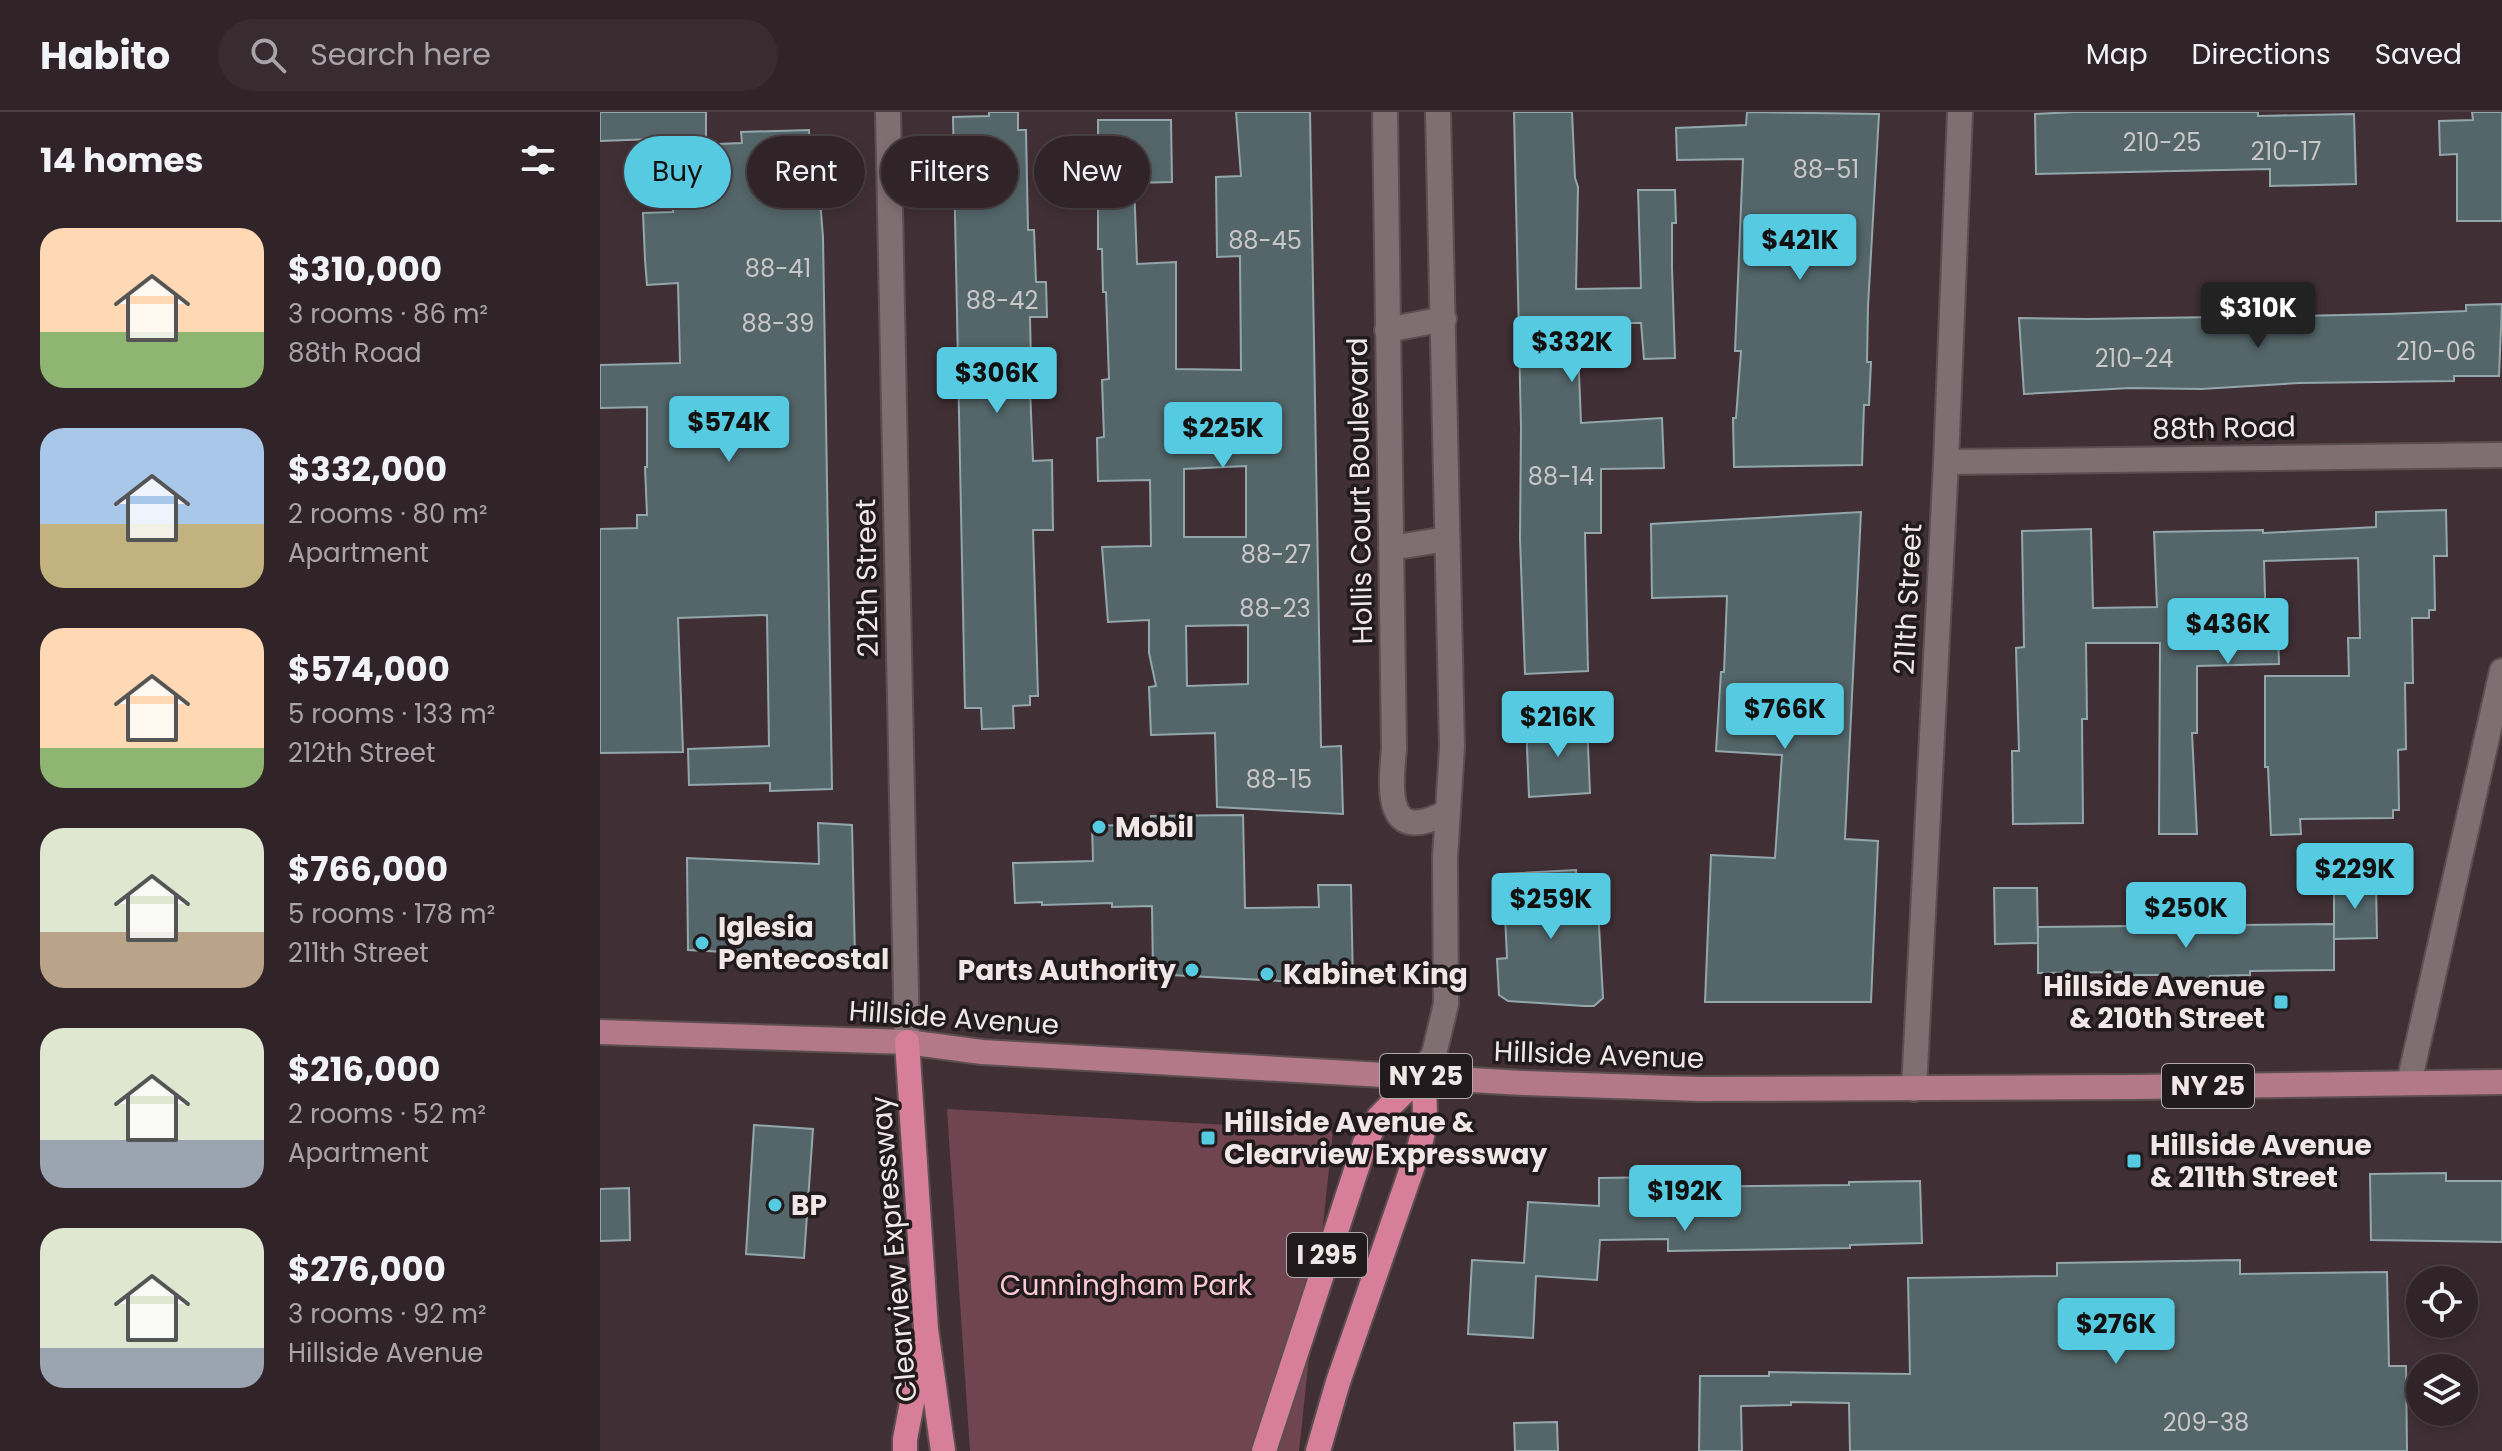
<!DOCTYPE html>
<html lang="en">
<head>
<meta charset="utf-8">
<style>
	:root { --surface:#302428; --page:#382c30; --text:#f1f3f6; --muted:#a8a4a8; --line:#4b4145; --accent:#55cae0 }
	body { margin:0; font-family:Poppins,sans-serif; background:var(--page); color:var(--text); height:100vh; display:flex; flex-direction:column; font-size:30px; white-space:nowrap }
	* { box-sizing:border-box; margin:0 }
	p { font-size:26px; color:var(--muted) }
	.icon { flex:none; width:44px; height:44px; fill:none; stroke:currentColor; stroke-width:2; stroke-linecap:round; stroke-linejoin:round }
	.map { position:relative; flex:1; overflow:hidden }
	.sheet { display:flex; flex-direction:column; background:var(--surface); width:600px }
	.sheet>* { flex:none }
	.banner { position:absolute; left:24px; top:24px; width:760px; height:72px; display:flex; gap:16px }
	.fabs { position:absolute; left:1806px; top:1154px; display:grid; gap:16px }
	.fabs a { display:grid; place-items:center; width:72px; height:72px; border-radius:50%; background:var(--surface); box-shadow:0 4px 12px #0003,0 0 0 2px var(--line); font-size:40px }
	.price { position:absolute; translate:-50% -68px; padding:0 18px; border-radius:8px; background:var(--accent); color:#111; font-size:26px; line-height:52px; filter:drop-shadow(0 2px 4px #0008) }
	.price::after { content:''; position:absolute; left:50%; top:48px; width:24px; height:18px; margin-left:-12px; background:inherit; clip-path:polygon(0 0,100% 0,50% 100%) }
	.price.on { background:#222; color:#fff }
	ul { padding:0; list-style:none }
	li { display:flex; align-items:center; gap:24px; height:200px; padding:0 40px }
	li span { display:grid; place-items:center; flex:none; width:224px; height:160px; border-radius:24px; color:#555 }
	li>.icon { margin-inline-start:auto }
	span .icon { width:96px; height:96px; fill:#fffc; stroke-width:1 }
	li b { font-size:34px }
	h2 { display:flex; justify-content:space-between; align-items:center; height:96px; padding:0 40px; font-size:34px }
	.chip { padding:0 28px; border-radius:36px; background:var(--surface); box-shadow:0 4px 12px #0003,0 0 0 2px var(--line); font-size:28px; line-height:72px }
	.chip.on { background:var(--accent); color:#111 }
	header { display:flex; align-items:center; gap:48px; box-sizing:border-box; height:112px; padding:0 40px; background:var(--surface); border-bottom:2px solid var(--line) }
	header strong { font-size:38px }
	nav { display:flex; gap:44px; margin-inline-start:auto; font-size:28px }
	.search { width:560px; height:72px; background:var(--page); display:flex; align-items:center; gap:20px; box-sizing:border-box; padding:0 28px; border-radius:44px; color:var(--muted); font-size:30px }
	main { display:flex; flex:1; min-height:0 }
	.map>svg:first-child { display:block }
</style>
</head>
<body>
<header>
<strong>Habito</strong>
<div class="search"><svg class="icon" aria-label="search" viewBox="0 0 24 24"><circle cx="10" cy="10" r="6"/><path d="M15 15l6 6"/></svg>Search here</div>
<nav><a>Map</a><a>Directions</a><a>Saved</a></nav>
</header>
<main>
<section class="sheet">
<h2>14 homes<svg class="icon" aria-label="filters" viewBox="0 0 24 24"><path d="M4 7h16M4 17h16"/><circle cx="9" cy="7" r="2"/><circle cx="15" cy="17" r="2"/></svg></h2>
<ul>
<li><span style="background:linear-gradient(#ffd9b3 65%,#8fb573 0)"><svg class="icon" aria-label="home" viewBox="0 0 24 24"><path d="M3 11l9-7 9 7M6 9v11h12V9"/></svg></span><div><b>$310,000</b><p>3 rooms · 86 m²</p><p>88th Road</p></div></li>
<li><span style="background:linear-gradient(#a9c7e8 60%,#c2b280 0)"><svg class="icon" aria-label="home" viewBox="0 0 24 24"><path d="M3 11l9-7 9 7M6 9v11h12V9"/></svg></span><div><b>$332,000</b><p>2 rooms · 80 m²</p><p>Apartment</p></div></li>
<li><span style="background:linear-gradient(#ffd9b3 75%,#8fb573 0)"><svg class="icon" aria-label="home" viewBox="0 0 24 24"><path d="M3 11l9-7 9 7M6 9v11h12V9"/></svg></span><div><b>$574,000</b><p>5 rooms · 133 m²</p><p>212th Street</p></div></li>
<li><span style="background:linear-gradient(#dfe7d0 65%,#b9a48a 0)"><svg class="icon" aria-label="home" viewBox="0 0 24 24"><path d="M3 11l9-7 9 7M6 9v11h12V9"/></svg></span><div><b>$766,000</b><p>5 rooms · 178 m²</p><p>211th Street</p></div></li>
<li><span style="background:linear-gradient(#dfe7d0 70%,#9aa5b1 0)"><svg class="icon" aria-label="home" viewBox="0 0 24 24"><path d="M3 11l9-7 9 7M6 9v11h12V9"/></svg></span><div><b>$216,000</b><p>2 rooms · 52 m²</p><p>Apartment</p></div></li>
<li><span style="background:linear-gradient(#dfe7d0 75%,#9aa5b1 0)"><svg class="icon" aria-label="home" viewBox="0 0 24 24"><path d="M3 11l9-7 9 7M6 9v11h12V9"/></svg></span><div><b>$276,000</b><p>3 rooms · 92 m²</p><p>Hillside Avenue</p></div></li>
</ul>
</section>
<div class="map">
<svg width="1902" height="1339" viewBox="0 0 1902 1339">
	<rect width="100%" height="100%" fill="#403035"/>
	<path fill="#714452" d="M347,997L733,1019L699,1339H370Z"/>
	<path fill="#54666a" stroke="#93a7ab" stroke-width="2" fill-rule="evenodd" d="M0,0H106V25L0,29Z
		M389,0H418V18H426L428,118H434L436,170H446L447,205H430L431,253H429L433,349L452,348L453,418H433L438,584H430V593L413,594L414,616L382,617L381,596H365L353,5L389,4Z
		M636,0H710L721,635L741,634L743,702L617,695L615,621L551,623L549,575L556,574L549,541V508L508,510L502,435L551,434L550,368L498,369L497,326L504,325L502,268L509,267L506,180H503L502,137H498V8H571L572,70L534,71L537,152L576,150V257L641,258L640,144L617,145L616,65L641,64ZM646,354V425H584V357ZM648,513V572L587,574L586,514Z
		M914,0H972L975,66L978,75L976,177L1041,176L1038,78H1075L1076,111H1072V156L1075,246L1044,247L1041,211H977L981,311L1062,306L1064,356L1001,357V421H985L988,559L925,562L920,427L921,316Z
		M1147,0L1279,2L1268,194L1267,250H1271L1269,293H1264L1262,353L1134,355L1133,306H1136L1141,239H1135L1143,47L1077,48L1076,16L1146,13Z
		M1474,0H1658V4L1754,2L1756,72L1670,74V57L1436,62L1435,2Z
		M1872,0H1902V109H1857V42L1840,43L1839,9L1873,8Z
		M209,18L212,89L220,88L223,125L232,677L170,679V671L89,673L88,637L169,634L167,503L78,506L83,640L0,641V417L37,416V403H47L45,355H47V295L0,296V253L80,251L78,171L47,173L45,148L43,101L73,100L70,34L142,31L141,20Z
		M1902,192L1899,264H1854V269L1699,271L1601,277L1530,276L1424,282L1419,206L1487,207L1618,205L1657,202V205L1788,202L1866,199V193Z
		M1846,398L1847,444H1834L1835,498H1829V506H1812L1813,571H1805L1806,637L1798,638L1799,698H1793V706L1700,707L1701,722L1671,723L1668,655H1665V564H1749L1748,526H1760L1758,446L1664,449L1666,518H1678L1679,552L1597,554V621H1592L1597,722H1559L1560,531H1486L1487,607H1482L1483,711L1413,712L1412,639H1419L1416,536L1424,535L1422,419L1491,417L1493,496L1557,495L1554,420L1663,418V421L1776,415V400Z
		M1261,400L1245,727L1278,729L1271,890H1105L1111,743L1175,746L1182,643L1116,639L1121,560H1124L1127,484L1052,486L1051,412Z
		M926,610H987L990,681L929,685Z
		M643,703L645,796L719,795L718,773H751L753,873L553,862L552,794L512,795V791L442,793V790L415,791L413,751L493,749L492,714L551,712V704Z
		M218,711L252,713L255,847L88,838L87,746L219,752Z
		M976,758L977,772L987,771L988,778H997L1003,886L994,894H984L908,889L899,883L897,847L907,846L903,762Z
		M1734,771H1776L1777,826L1734,827Z
		M1394,776H1437L1438,831L1395,832Z
		M1734,812V858L1650,859V863L1610,864V870L1564,871V863H1522V860L1438,861V815Z
		M154,1013L213,1017L204,1146L146,1142Z
		M1846,1061V1069H1902V1130L1771,1128L1770,1062Z
		M1067,1065V1075L1249,1073V1070L1320,1069L1322,1131L1250,1133V1136L1068,1139V1127L1000,1128L997,1168L936,1164L933,1226L868,1222L872,1148L924,1151L928,1090L999,1094V1066Z
		M29,1076L30,1128L0,1129V1077Z
		M1640,1148V1162L1787,1160L1789,1254H1806L1807,1339H1250L1249,1291L1191,1290V1293L1141,1294L1142,1339H1099L1100,1264H1169V1260L1310,1262L1308,1166L1457,1164V1151Z
		M957,1310L958,1339H915L914,1311Z"/>
	<g fill="none" stroke-linecap="round" stroke-linejoin="round">
		<g stroke="#5b4e51" stroke-width="28">
			<path id="street" d="M1346,350L1902,343
				M1809,971L1902,559
				M1314,977L1346,350L1360,0"/>
		</g>
		<g stroke="#5b4e51" stroke-width="28">
			<path id="secondary" d="M288,0L307,930
				M785,0L794,637C790,679 785,734 847,700
				M787,218L844,207
				M791,436L847,427
				M820,964L834,942L846,892L845,746L852,635L838,0"/>
		</g>
		<g stroke="#5b4e51" stroke-width="28">
			<path id="primary" d="M0,920L307,930L382,940L923,971L1100,977L1535,975L1902,970"/>
		</g>
		<g stroke="#5b4e51" stroke-width="28">
			<path id="highway" d="M307,930L326,1217L343,1339
				M305,1339V1327L322,1239
				M664,1339L765,1031L779,1005L820,964C827,989 826,1008 820,1033L738,1270L718,1339"/>
		</g>
		<use href="#street" stroke="#7f6e72" stroke-width="24"/>
		<use href="#secondary" stroke="#7f6e72" stroke-width="24"/>
		<use href="#primary" stroke="#b3788a" stroke-width="24"/>
		<use href="#highway" stroke="#d67e9a" stroke-width="24"/>
	</g>
	<g fill="#55cae0" stroke="#221b1d" stroke-width="3">
		<circle cx="499" cy="715" r="8"/>
		<circle cx="102" cy="831" r="8"/>
		<circle cx="592" cy="858" r="8"/>
		<circle cx="667" cy="862" r="8"/>
		<rect x="1673" y="882" width="16" height="16" rx="4"/>
		<rect x="600" y="1018" width="16" height="16" rx="4"/>
		<rect x="1526" y="1041" width="16" height="16" rx="4"/>
		<circle cx="175" cy="1093" r="8"/>
	</g>
	<g text-anchor="middle" dominant-baseline="central" stroke-width="7" stroke-linejoin="round" paint-order="stroke">
		<g font-size="24" fill="#cac7c9">
			<text x="1562" y="30">210-25</text>
			<text x="1686" y="39">210-17</text>
			<text x="1226" y="57">88-51</text>
			<text x="665" y="128">88-45</text>
			<text x="178" y="156">88-41</text>
			<text x="402" y="188">88-42</text>
			<text x="178" y="211">88-39</text>
			<text x="1836" y="239">210-06</text>
			<text x="1534" y="246">210-24</text>
			<text x="961" y="364">88-14</text>
			<text x="676" y="442">88-27</text>
			<text x="675" y="496">88-23</text>
			<text x="679" y="667">88-15</text>
			<text x="1606" y="1310">209-38</text>
		</g>
		<g fill="#221b1d" stroke="#b3aaac" stroke-width="2">
			<rect x="780" y="942" width="92" height="44" rx="6"/>
			<rect x="1562" y="952" width="92" height="44" rx="6"/>
			<rect x="687" y="1121" width="80" height="44" rx="6"/>
		</g>
		<g font-size="26" font-weight="bold" fill="#f1e7e9">
			<text x="826" y="964">NY 25</text>
			<text x="1608" y="974">NY 25</text>
			<text x="727" y="1143">I 295</text>
		</g>
		<g font-size="28" fill="#f1e7e9" stroke="#221b1d">
			<text transform="translate(1624 316) rotate(-1)">88th Road</text>
			<text transform="translate(760 379) rotate(-91)">Hollis Court Boulevard</text>
			<text transform="translate(267 466) rotate(-91)">212th Street</text>
			<text transform="translate(1308 487) rotate(-87)">211th Street</text>
			<text transform="translate(354 906) rotate(4)">Hillside Avenue</text>
			<text transform="translate(999 943) rotate(2)">Hillside Avenue</text>
			<text transform="translate(294 1137) rotate(-95)">Clearview Expressway</text>
		</g>
		<g font-size="28" font-weight="bold" fill="#f1e7e9" stroke="#221b1d" text-anchor="start">
			<text x="515" y="715">Mobil</text>
			<text x="118" y="815">Iglesia<tspan x="118" dy="32">Pentecostal</tspan></text>
			<text x="576" y="858" text-anchor="end">Parts Authority</text>
			<text x="683" y="862">Kabinet King</text>
			<text x="1665" y="874" text-anchor="end">Hillside Avenue<tspan x="1665" dy="32">&amp; 210th Street</tspan></text>
			<text x="624" y="1010">Hillside Avenue &amp;<tspan x="624" dy="32">Clearview Expressway</tspan></text>
			<text x="1550" y="1033">Hillside Avenue<tspan x="1550" dy="32">&amp; 211th Street</tspan></text>
			<text x="191" y="1093">BP</text>
		</g>
		<g font-size="28" fill="#fbc9d7" stroke="#221b1d">
			<text x="526" y="1173">Cunningham Park</text>
		</g>
	</g>
</svg>
<div class="fabs">
<a><svg class="icon" aria-label="locate" viewBox="0 0 24 24"><circle cx="12" cy="12" r="6"/><path d="M12 2v4M12 18v4M2 12h4M18 12h4"/></svg></a>
<a><svg class="icon" aria-label="layers" viewBox="0 0 24 24"><path d="M12 4l9 5-9 5-9-5zM3 14l9 5 9-5"/></svg></a>
</div>
<b class="price" style="left:1200px;top:170px">$421K</b>
<b class="price on" style="left:1658px;top:238px">$310K</b>
<b class="price" style="left:972px;top:272px">$332K</b>
<b class="price" style="left:397px;top:303px">$306K</b>
<b class="price" style="left:129px;top:352px">$574K</b>
<b class="price" style="left:623px;top:358px">$225K</b>
<b class="price" style="left:1628px;top:554px">$436K</b>
<b class="price" style="left:1185px;top:639px">$766K</b>
<b class="price" style="left:958px;top:647px">$216K</b>
<b class="price" style="left:1755px;top:799px">$229K</b>
<b class="price" style="left:951px;top:829px">$259K</b>
<b class="price" style="left:1586px;top:838px">$250K</b>
<b class="price" style="left:1085px;top:1121px">$192K</b>
<b class="price" style="left:1516px;top:1254px">$276K</b>
<div class="banner">
<a class="chip on">Buy</a>
<a class="chip">Rent</a>
<a class="chip">Filters</a>
<a class="chip">New</a>
</div>
</div>
</main>
</body>
</html>
